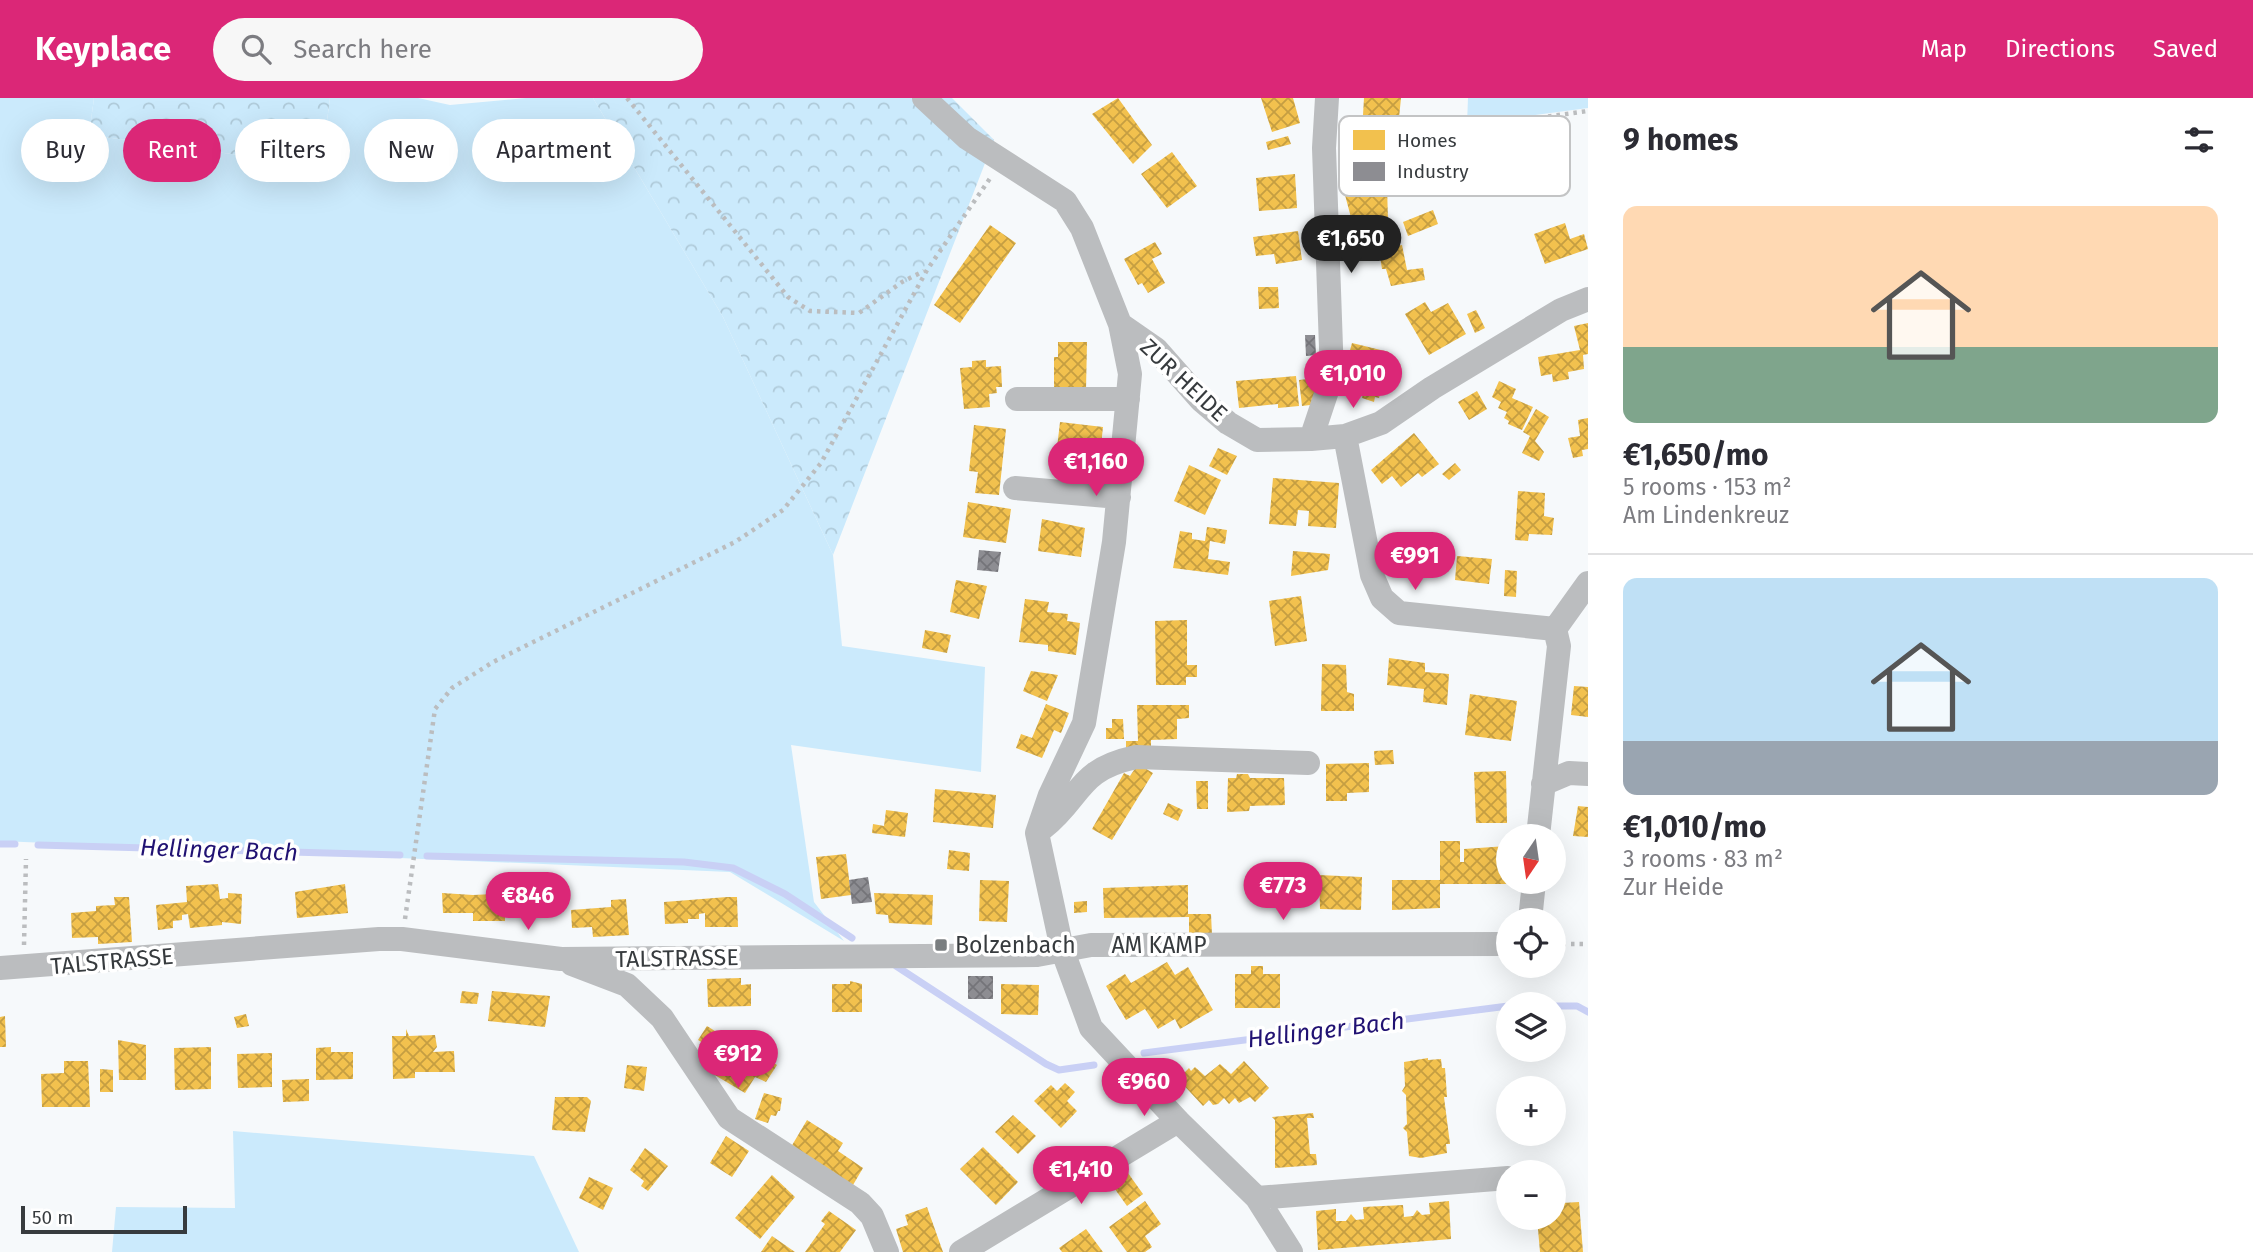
<!DOCTYPE html>
<html lang="en">
<head>
<meta charset="utf-8">
<style>
	:root { --surface:#fff; --page:#f7f7f7; --text:#2b2b33; --muted:#7c7c81; --line:#e1e1e2; --accent:#db2777 }
	body { margin:0; font-family:"Fira Sans",sans-serif; background:var(--page); color:var(--text); height:100vh; display:flex; flex-direction:column; font-size:26px; white-space:nowrap }
	* { box-sizing:border-box; margin:0 }
	p { font-size:23px; color:var(--muted) }
	.icon { flex:none; width:38px; height:38px; fill:none; stroke:currentColor; stroke-width:2; stroke-linecap:round; stroke-linejoin:round }
	.map { position:relative; flex:1; overflow:hidden }
	.drawer { display:flex; flex-direction:column; background:var(--surface); width:665px }
	.drawer>* { flex:none }
	.hud { position:absolute; left:21px; top:21px; width:665px; height:63px; display:flex; gap:14px }
	.needle { width:46px; rotate:193deg }
	.buttons { position:absolute; left:1496px; top:726px; display:grid; gap:14px }
	.buttons a { display:grid; place-items:center; width:70px; height:70px; border-radius:50%; background:var(--surface); box-shadow:0 7px 28px #0002; font-size:35px }
	.scale { position:absolute; left:21px; bottom:18px; width:166px; box-sizing:border-box; padding-left:7px; border:4px solid #373b3e; border-top:0; font-size:19px; line-height:24px; white-space:nowrap; color:#373b3e; -webkit-text-stroke:5px #fff; paint-order:stroke }
	.price { position:absolute; translate:-50% -60px; padding:0 16px; border-radius:24px; background:var(--accent); color:#fff; font-size:23px; line-height:46px; filter:drop-shadow(0 2px 4px #0008) }
	.price::after { content:''; position:absolute; left:50%; top:42px; width:21px; height:16px; margin-left:-10px; background:inherit; clip-path:polygon(0 0,100% 0,50% 100%) }
	.price.active { background:#222; color:#fff }
	ul { padding:0; list-style:none }
	li { display:grid; align-content:center; gap:14px; height:371px; padding:0 35px }
	li+li { border-top:2px solid var(--line) }
	li span { display:grid; place-items:center; height:217px; border-radius:14px; color:#555 }
	li>.icon { margin-inline-start:auto }
	span .icon { width:126px; height:126px; fill:#fffc; stroke-width:1 }
	li b { font-size:30px }
	h2 { display:flex; justify-content:space-between; align-items:center; height:84px; padding:0 35px; font-size:30px }
	.tag { padding:0 24px; border-radius:32px; background:var(--surface); box-shadow:0 7px 28px #0002; font-size:24px; line-height:63px }
	.tag.active { background:var(--accent); color:#fff }
	header { display:flex; align-items:center; gap:42px; box-sizing:border-box; height:98px; padding:0 35px; background:var(--accent); color:#fff }
	header strong { font-size:33px }
	nav { display:flex; gap:38px; margin-inline-start:auto; font-size:24px }
	.search { width:490px; height:63px; background:var(--page); display:flex; align-items:center; gap:18px; box-sizing:border-box; padding:0 24px; border-radius:38px; color:var(--muted); font-size:26px }
	main { display:flex; flex:1; min-height:0 }
	.map>svg:first-child { display:block }
</style>
</head>
<body>
<header>
<strong>Keyplace</strong>
<div class="search"><svg class="icon" aria-label="search" viewBox="0 0 24 24"><circle cx="10" cy="10" r="6"/><path d="M15 15l6 6"/></svg>Search here</div>
<nav><a>Map</a><a>Directions</a><a>Saved</a></nav>
</header>
<main>
<div class="map">
<svg width="1588" height="1154" viewBox="0 0 1588 1154">
	<defs>
		<pattern id="forest-crowns" width="20" height="18" patternUnits="userSpaceOnUse" patternTransform="scale(1.75)"><rect width="20" height="18" fill="#cbeafc"/><path d="M2 6a3 3 0 1 1 6 0M12 15a3 3 0 1 1 6 0" fill="none" stroke="#afcad9"/></pattern>
		<pattern id="homes-cross-hatch" width="8" height="8" patternUnits="userSpaceOnUse" patternTransform="scale(1.75)"><rect width="8" height="8" fill="#f2c14e"/><path d="M0 0l8 8M0 8l8-8" fill="none" stroke="#c59e42"/></pattern>
		<pattern id="industry-cross-hatch" width="8" height="8" patternUnits="userSpaceOnUse" patternTransform="scale(1.75)"><rect width="8" height="8" fill="#8d8d92"/><path d="M0 0l8 8M0 8l8-8" fill="none" stroke="#747479"/></pattern>
	</defs>
	<rect width="100%" height="100%" fill="#f6f9fb"/>
	<path fill="#cbeafc" d="M0,0H94L89,37L321,68L330,0H418L450,7L526,0H593L723,219L833,457L842,548L985,569L981,674L791,647L814,804L844,843L730,774L0,743Z
		M1468,0H1588V10L1467,26Z
		M233,1033L534,1058L579,1154H112L116,1109L235,1110Z"/>
	<path fill="url(#forest-crowns)" d="M94,0H330L321,68L89,37Z
		M593,0H952L994,42L833,457L723,219Z"/>
	<path fill="url(#homes-cross-hatch)" d="M1118,0L1152,47L1133,66L1092,16Z
		M1261,0H1293L1300,25L1272,34Z
		M1364,0H1401L1399,20L1363,17Z
		M1288,38L1291,46L1268,52L1266,44Z
		M1172,54L1197,88L1167,110L1141,76Z
		M1381,75L1383,89L1387,88L1388,122L1353,127L1345,97L1349,96L1347,80Z
		M1295,76L1297,110L1259,113L1256,80Z
		M1433,112L1438,126L1408,138L1403,124Z
		M1565,125L1570,141L1584,136L1588,151L1545,166L1534,136Z
		M990,127L1016,145L960,225L934,207Z
		M1298,133L1302,162L1276,166L1274,156L1256,158L1253,139Z
		M1155,144L1162,156L1152,161L1165,185L1148,195L1142,185L1138,187L1124,161Z
		M1402,147L1407,172L1423,170L1425,182L1391,188L1386,171H1382L1379,152Z
		M1258,189H1278L1279,210L1259,211Z
		M1425,204L1431,214L1448,205L1466,236L1429,257L1405,216Z
		M1476,212L1485,230L1475,235L1467,216Z
		M1588,225V256L1583,257L1584,271L1568,274L1569,281L1553,284L1552,276L1541,278L1538,259L1580,252L1574,228Z
		M1058,244H1087L1086,292L1054,291V259H1058Z
		M1352,245L1389,254L1385,269L1390,271L1385,289L1382,288L1379,300L1375,299L1374,304L1362,300L1363,296L1358,295L1360,283L1343,278Z
		M986,262V269L1001,268L1002,289H996L997,295L989,296L990,309L964,311L960,270L972,269V263Z
		M1296,278L1299,308L1278,310V306L1239,310L1236,283Z
		M1316,280L1318,306L1302,308L1299,282Z
		M1499,283L1516,291L1512,300L1533,309L1522,332L1508,326L1509,323L1504,320L1507,314L1498,310L1501,304L1492,299Z
		M1477,293L1487,311L1469,322L1458,304Z
		M1536,311L1549,319L1535,343L1544,354L1539,363L1522,355L1530,338L1523,334Z
		M1588,320V351L1582,352L1583,358L1573,360L1568,340L1580,338L1578,322Z
		M1060,324L1103,329L1100,356L1057,350Z
		M974,327L1006,331L999,397L975,395L978,374L969,373Z
		M1414,335L1439,366L1422,379L1418,375L1401,389L1392,378L1382,386L1371,372Z
		M1218,350L1237,358L1227,377L1209,368Z
		M1455,365L1461,372L1449,382L1442,376Z
		M1189,367L1221,382L1205,417L1174,403Z
		M1273,380L1339,385L1336,430L1308,428L1309,413L1298,412L1296,428L1269,426Z
		M1518,393L1545,395L1544,418L1554,420L1552,437L1529,436L1528,443L1515,442Z
		M968,404L1011,411L1006,445L963,439Z
		M1042,421L1085,430L1081,459L1038,453Z
		M1207,429L1227,432L1225,446L1210,443L1208,461L1230,464L1228,477L1173,470L1180,433L1192,435V441L1205,443Z
		M1405,440L1438,457L1427,480L1419,477L1416,482L1391,470Z
		M1293,453L1330,456L1328,472L1291,478Z
		M1457,458L1492,461L1489,486L1455,482Z
		M1505,472L1517,473L1516,499L1504,498Z
		M956,482L987,488L979,521L950,514Z
		M1301,498L1307,543L1275,548L1269,503Z
		M1025,501L1049,504L1047,514L1068,516L1067,523L1080,525L1076,557L1048,553V547L1019,544Z
		M1187,522V567H1197V579H1186V587H1156L1155,523Z
		M925,532L951,537L947,555L922,550Z
		M1389,560L1425,565V574L1449,576L1447,607L1423,604L1424,591L1387,587Z
		M1322,566L1346,567L1347,594L1354,596V613H1321Z
		M1031,573L1058,577L1047,603L1023,593Z
		M1574,588L1588,589V619L1571,617Z
		M1470,596L1517,603L1511,643L1465,637Z
		M1046,606L1069,615L1061,635L1054,632L1042,660L1016,650L1021,636L1032,640Z
		M1137,607H1189V620L1177,621V641L1151,642V652H1126V643H1138Z
		M1112,621H1123L1124,641H1106V630H1112Z
		M1393,652L1394,666L1375,667L1374,653Z
		M1369,665V694L1347,695V703H1326V666Z
		M1138,666L1153,675L1112,742L1092,731L1124,675L1130,678Z
		M1506,673L1507,725H1476L1474,674Z
		M1237,676H1248L1250,680H1284L1285,707L1250,708L1249,713L1227,714L1228,680H1236Z
		M1196,683H1208V711H1197Z
		M935,691L996,697L993,730L933,724Z
		M1168,705L1183,712L1178,723L1163,716Z
		M1578,708L1588,709V739L1573,738Z
		M886,712L908,715L905,739L872,735L873,726L884,728Z
		M1440,743H1460V764H1464V751L1507,748V786H1440V810L1392,812V782H1440Z
		M949,752L970,755L969,773L947,771Z
		M846,756L851,797L821,801L816,759Z
		M1319,777L1362,779L1361,812L1320,811Z
		M980,782L1009,783L1007,824L979,823Z
		M218,786L220,801L228,800V795L242,796L241,826L222,824V827L190,830L188,816L182,817V822L173,823V830L158,832L156,807L187,804L186,788Z
		M345,786L348,815L297,820L295,794Z
		M1188,787V816H1211L1212,837H1189V819L1104,820L1103,790Z
		M494,794H505V823H473V815H443L442,795L473,797L494,796Z
		M874,795L933,797L932,827L889,825L888,817L876,816Z
		M114,799H129L132,844L98,846V839L72,840L71,815L96,813V808L115,807Z
		M727,799H737L738,829H705V815L699,816V821H688V825L665,826L664,804Z
		M626,801L629,837L593,839L592,829L572,830L571,812L611,809V802Z
		M1087,803V814L1074,815V804Z
		M1167,864L1175,877L1188,869L1213,912L1180,931L1175,921L1158,931L1145,911L1126,922L1106,888L1125,876L1131,885Z
		M1251,868H1263V876H1280V910H1235V876H1251Z
		M741,880V887L751,886V908L708,909L707,881Z
		M850,883L862,886V914H832V886H850Z
		M1001,886L1039,887L1038,917L1001,916Z
		M462,893L479,895L477,906L460,905Z
		M492,893L550,898L545,929L488,923Z
		M246,916L249,928L237,930L234,919Z
		M5,918L6,949H0V919Z
		M707,928L763,963L765,959L777,967L766,984L755,979L745,995L713,976L725,958L698,942Z
		M406,931L409,938L435,937L437,949L433,954L454,953L455,974H415V980L393,981L392,938H406Z
		M118,942L146,947V982H119Z
		M211,949V991L175,992L174,950Z
		M331,949V954H353V981L316,982V950Z
		M272,955V989L238,990L237,956Z
		M1428,960V962L1441,961L1442,970H1445L1447,999H1444L1450,1046H1446L1447,1055L1421,1060L1409,1058L1407,1034L1403,1030L1407,1026L1406,997L1402,993L1405,988L1404,964Z
		M64,963H88L90,1009H42L41,976L64,975Z
		M1244,963L1269,990L1255,1004L1250,999L1239,1005L1235,1000L1229,1006L1224,1000L1218,1006L1213,1007L1209,1002L1203,1008L1178,981L1189,970L1191,973L1195,969L1205,978L1220,966L1231,976Z
		M627,967L647,969L644,993L624,990Z
		M100,971L113,972V994H100Z
		M309,981V1003L283,1004L282,982Z
		M1065,985L1075,994L1067,1003L1077,1013L1061,1030L1034,1003L1051,987L1057,993Z
		M764,995L782,1000L780,1013H778L776,1018L771,1017L768,1025L755,1021Z
		M555,999H587L591,1003L585,1034L552,1032Z
		M1313,1015L1314,1020H1307L1310,1056H1316L1317,1067L1275,1070V1022L1272,1019Z
		M1013,1017L1036,1038L1018,1056L995,1034Z
		M807,1022L843,1045L838,1053L863,1070L853,1087L791,1049Z
		M726,1038L749,1053L732,1079L710,1065Z
		M983,1049L1018,1084L996,1107L960,1071Z
		M645,1050L668,1068L648,1093L641,1088L644,1083L630,1072Z
		M1128,1075L1143,1096L1127,1108L1112,1087Z
		M772,1077L795,1099L760,1141L735,1120Z
		M589,1079L613,1090L603,1112L579,1100Z
		M1145,1103L1161,1126L1145,1138L1152,1149L1145,1154H1127L1109,1129Z
		M1449,1103L1451,1141L1318,1152L1316,1113L1336,1111V1123H1346L1351,1116L1356,1122L1364,1121L1363,1109L1403,1107L1404,1119L1413,1118L1417,1112L1422,1117L1430,1116L1429,1105Z
		M1579,1104L1583,1154H1540L1537,1120H1554V1110L1562,1109V1105Z
		M927,1109L943,1154H903L896,1131L908,1127L905,1117Z
		M829,1113L856,1132L840,1154H805L825,1126L821,1123Z
		M1086,1131L1103,1154H1062L1059,1150Z
		M772,1138L795,1154H761Z"/>
	<path fill="url(#industry-cross-hatch)" d="M1305,237H1315L1316,257L1306,258Z
		M979,452L1001,454L998,474L977,472Z
		M868,779L872,804L852,806L849,782Z
		M968,878H993V901H968Z"/>
	<g fill="none" stroke-linecap="round" stroke-linejoin="round">
		<path stroke="#c9d0f5" stroke-width="7" d="M0,746H15
			M38,747L400,757
			M427,758L684,764L733,770L785,796L852,840
			M896,868L1046,966L1059,972L1094,967
			M1554,908H1577L1588,914
			M1144,955L1508,908"/>
		<path stroke="#bbbdbf" stroke-width="4.5" stroke-dasharray="3.5 5" stroke-linecap="butt" d="M627,0L788,199L810,213L859,215L902,184L924,173
			M1346,46L1588,13
			M405,821L435,611L452,590L493,564L735,444L783,412L821,365L927,172L991,79
			M1554,846H1588
			M24,847L26,761"/>
		<path stroke="#bbbdbf" stroke-width="24" d="M924,0L967,40L1065,103L1082,130L1120,226L1130,276L1114,444L1084,625L1050,697L1037,735L1062,851L1091,930L1178,1023L1257,1100L1291,1154
			M1120,226L1156,251L1201,302L1228,325L1257,342L1311,341L1345,338L1381,325L1432,290L1561,212L1588,201
			M1017,301H1128
			M1345,338L1372,477L1382,500L1399,515L1555,531L1588,485
			M1311,341L1332,278L1324,50L1327,0
			M1015,390L1119,399
			M1543,686L1569,675L1588,676
			M1043,730C1083,698 1076,672 1136,659L1308,665
			M1538,738L1559,548L1555,531
			M1530,822L1534,784
			M572,866L627,887L662,920L729,1020L860,1105L872,1118L887,1154
			M0,870L379,841H402L561,861L1037,857L1091,847L1508,846
			M1257,1100L1508,1080
			M961,1154L1178,1023"/>
	</g>
	<rect fill="#7a7e80" stroke="#fff" stroke-width="2.5" x="934" y="840" width="14" height="14" rx="3.5"/>
	<g text-anchor="middle" dominant-baseline="central" stroke-width="7" stroke-linejoin="round" paint-order="stroke">
		<g font-size="23" fill="#373b3e" stroke="#fff">
			<text transform="translate(1184 282) rotate(43)">ZUR HEIDE</text>
			<text x="1159" y="847">AM KAMP</text>
			<text transform="translate(677 860) rotate(-1)">TALSTRASSE</text>
			<text transform="translate(112 863) rotate(-5)">TALSTRASSE</text>
		</g>
		<g font-size="23" fill="#373b3e" stroke="#fff" text-anchor="start">
			<text x="955" y="847">Bolzenbach</text>
		</g>
		<g font-size="24" font-style="italic" fill="#211273" stroke="#fff">
			<text transform="translate(219 752) rotate(2)">Hellinger Bach</text>
			<text transform="translate(1326 932) rotate(-7)">Hellinger Bach</text>
		</g>
	</g>
	<rect x="1339" y="18" width="231" height="80" rx="10" fill="#fff" stroke="#c3c4c5" stroke-width="2"/>
	<rect x="1353" y="32" width="32" height="20" fill="#f2c14e"/>
	<rect x="1353" y="64" width="32" height="19" fill="#8d8d92"/>
	<g font-size="19" fill="#373b3e">
		<text x="1397" y="49">Homes</text>
		<text x="1397" y="80">Industry</text>
	</g>
</svg>
<div class="buttons">
<a><svg class="needle" viewBox="-14 -14 28 28"><path d="M0-13l5 13h-10z" fill="#e53935"/><path d="M0 13l5-13h-10z" fill="#7c7c81"/></svg></a>
<a><svg class="icon" aria-label="locate" viewBox="0 0 24 24"><circle cx="12" cy="12" r="6"/><path d="M12 2v4M12 18v4M2 12h4M18 12h4"/></svg></a>
<a><svg class="icon" aria-label="layers" viewBox="0 0 24 24"><path d="M12 4l9 5-9 5-9-5zM3 14l9 5 9-5"/></svg></a>
<a>+</a>
<a>−</a>
</div>
<div class="scale">50 m</div>
<b class="price active" style="left:1351px;top:177px">€1,650</b>
<b class="price" style="left:1353px;top:312px">€1,010</b>
<b class="price" style="left:1096px;top:400px">€1,160</b>
<b class="price" style="left:1415px;top:494px">€991</b>
<b class="price" style="left:1283px;top:824px">€773</b>
<b class="price" style="left:528px;top:834px">€846</b>
<b class="price" style="left:738px;top:992px">€912</b>
<b class="price" style="left:1144px;top:1020px">€960</b>
<b class="price" style="left:1081px;top:1108px">€1,410</b>
<div class="hud">
<a class="tag">Buy</a>
<a class="tag active">Rent</a>
<a class="tag">Filters</a>
<a class="tag">New</a>
<a class="tag">Apartment</a>
</div>
</div>
<section class="drawer">
<h2>9 homes<svg class="icon" aria-label="filters" viewBox="0 0 24 24"><path d="M4 7h16M4 17h16"/><circle cx="9" cy="7" r="2"/><circle cx="15" cy="17" r="2"/></svg></h2>
<ul>
<li><span style="background:linear-gradient(#ffd9b3 65%,#7fa58c 0)"><svg class="icon" aria-label="home" viewBox="0 0 24 24"><path d="M3 11l9-7 9 7M6 9v11h12V9"/></svg></span><div><b>€1,650/mo</b><p>5 rooms · 153 m²</p><p>Am Lindenkreuz</p></div></li>
<li><span style="background:linear-gradient(#bfe0f5 75%,#9aa5b1 0)"><svg class="icon" aria-label="home" viewBox="0 0 24 24"><path d="M3 11l9-7 9 7M6 9v11h12V9"/></svg></span><div><b>€1,010/mo</b><p>3 rooms · 83 m²</p><p>Zur Heide</p></div></li>
</ul>
</section>
</main>
</body>
</html>
